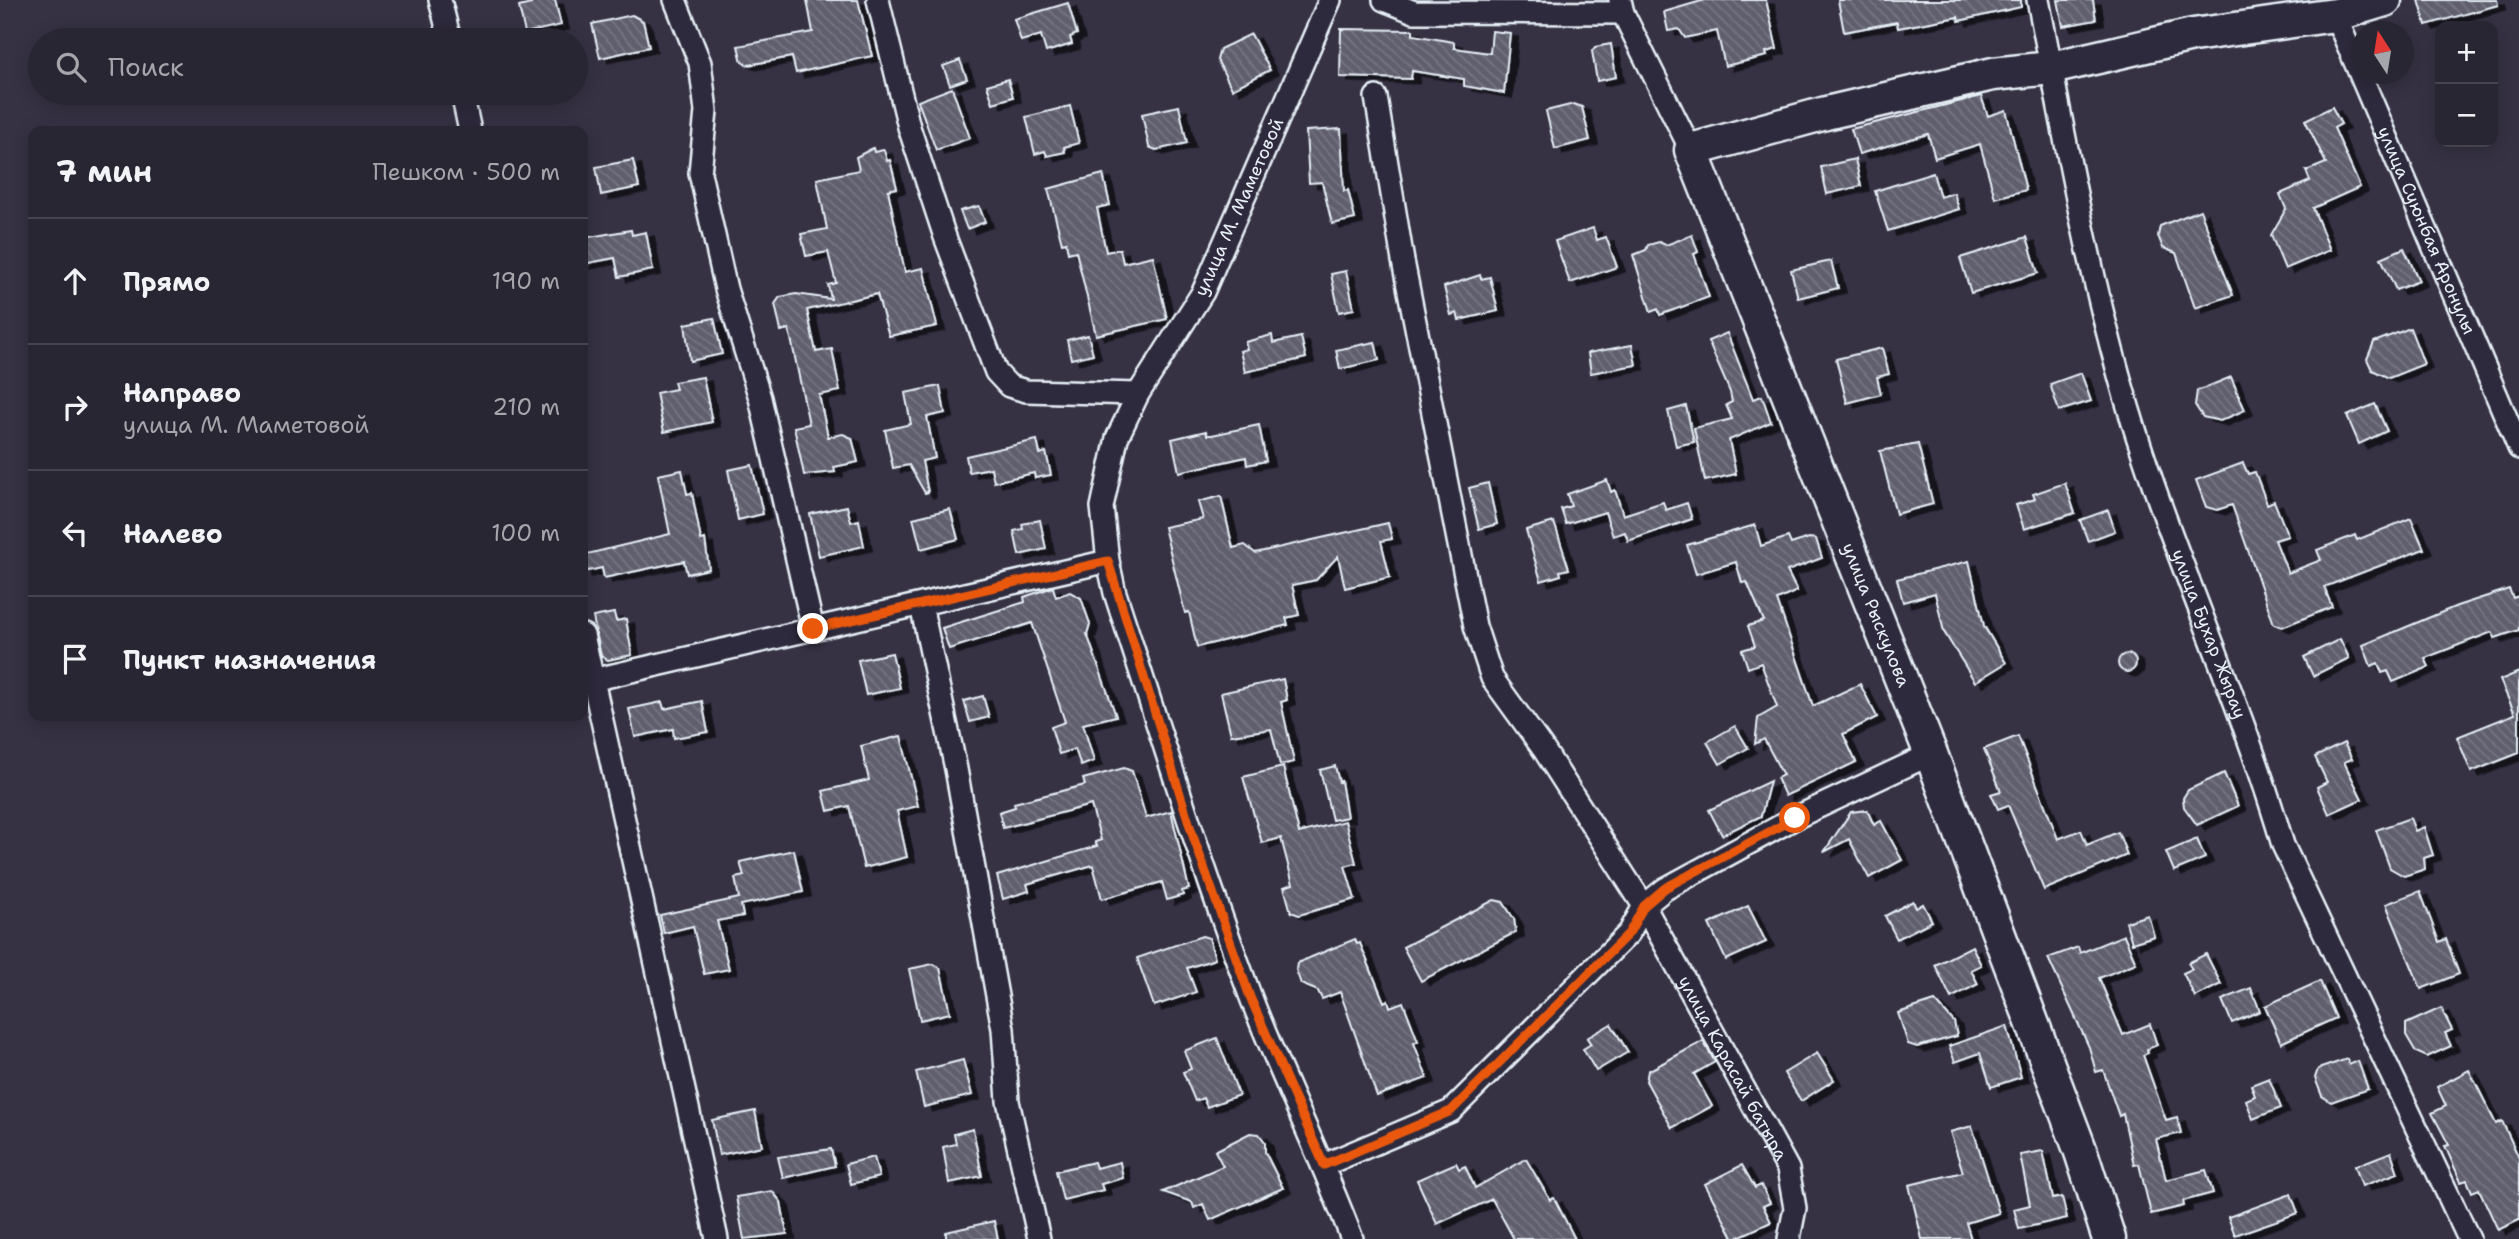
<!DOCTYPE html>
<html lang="ru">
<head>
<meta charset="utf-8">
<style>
  :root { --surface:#282633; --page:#302e3b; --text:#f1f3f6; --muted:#a5a5ac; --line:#44434e }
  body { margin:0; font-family:"Shantell Sans",sans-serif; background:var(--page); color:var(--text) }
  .controls { position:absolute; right:21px; top:21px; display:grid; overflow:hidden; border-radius:14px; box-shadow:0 4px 18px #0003 }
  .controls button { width:63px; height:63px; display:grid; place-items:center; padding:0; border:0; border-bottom:2px solid var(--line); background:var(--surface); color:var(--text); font:35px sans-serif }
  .compass { position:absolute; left:2351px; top:21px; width:63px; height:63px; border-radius:50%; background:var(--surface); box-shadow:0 4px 18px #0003; rotate:348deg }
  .stop { position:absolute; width:21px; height:21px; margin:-16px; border:5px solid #ea580c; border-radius:50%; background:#fff }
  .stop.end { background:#ea580c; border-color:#fff; box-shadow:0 2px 7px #0008 }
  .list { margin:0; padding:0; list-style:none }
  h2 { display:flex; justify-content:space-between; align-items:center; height:91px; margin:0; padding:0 28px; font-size:30px }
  h2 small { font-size:23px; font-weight:400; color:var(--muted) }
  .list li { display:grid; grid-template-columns:46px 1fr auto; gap:21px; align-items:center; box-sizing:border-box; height:126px; padding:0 28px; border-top:2px solid var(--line) }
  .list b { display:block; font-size:26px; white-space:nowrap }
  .list p { margin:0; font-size:23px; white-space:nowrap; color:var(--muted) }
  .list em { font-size:23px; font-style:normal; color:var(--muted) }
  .icon { flex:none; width:38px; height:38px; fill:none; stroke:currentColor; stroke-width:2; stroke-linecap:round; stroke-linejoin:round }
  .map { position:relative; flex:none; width:2519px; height:1239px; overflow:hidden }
  .search { position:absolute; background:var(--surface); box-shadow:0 4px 18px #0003; left:28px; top:28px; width:560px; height:77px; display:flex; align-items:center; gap:18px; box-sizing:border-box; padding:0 24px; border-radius:38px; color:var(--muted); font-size:26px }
  .panel { position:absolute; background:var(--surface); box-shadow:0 4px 18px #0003; left:28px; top:126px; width:560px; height:595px; border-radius:14px }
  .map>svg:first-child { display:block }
</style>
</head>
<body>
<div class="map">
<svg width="2519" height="1239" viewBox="0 0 2519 1239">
  <defs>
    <pattern id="building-back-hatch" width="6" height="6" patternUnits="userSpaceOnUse" patternTransform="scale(1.75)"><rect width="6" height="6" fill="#605e6e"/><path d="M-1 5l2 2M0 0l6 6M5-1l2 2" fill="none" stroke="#777683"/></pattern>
    <filter id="shadow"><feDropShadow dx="8" dy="4.5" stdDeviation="0" flood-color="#0009"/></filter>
  </defs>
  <rect width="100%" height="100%" fill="#363244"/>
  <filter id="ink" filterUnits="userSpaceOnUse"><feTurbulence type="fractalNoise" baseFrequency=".0143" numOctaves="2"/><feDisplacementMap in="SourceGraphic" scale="14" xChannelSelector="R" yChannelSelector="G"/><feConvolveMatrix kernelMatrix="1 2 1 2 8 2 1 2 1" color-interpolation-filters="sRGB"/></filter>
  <g filter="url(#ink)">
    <!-- building -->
    <g fill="url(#building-back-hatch)" stroke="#e8f1f8" stroke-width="2" filter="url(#shadow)">
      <polygon points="530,0 555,0 561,25 525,33 519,7 531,4"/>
      <polygon points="807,0 858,0 872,56 796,73 792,57 748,65 742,62 738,46 813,32"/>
      <polygon points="1705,0 1766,0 1777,49 1766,52 1767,56 1725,66 1717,31 1685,38 1679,29 1668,31 1664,12"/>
      <polygon points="1838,0 2021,0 2021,7 1959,21 1958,17 1898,28 1897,22 1844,32"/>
      <polygon points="2058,0 2093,0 2096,20 2063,26"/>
      <polygon points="2419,0 2497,0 2498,5 2426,25"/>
      <polygon points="1068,3 1077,34 1070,37 1072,44 1046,52 1041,35 1021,41 1014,19"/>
      <polygon points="632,15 643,21 649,47 600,58 592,24"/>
      <polygon points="1341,29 1413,30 1413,35 1454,42 1454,48 1490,53 1492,31 1510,33 1504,93 1464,86 1464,79 1412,71 1411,79 1340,77"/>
      <polygon points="1251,34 1270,70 1232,89 1217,60 1220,49"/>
      <polygon points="1611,44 1616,77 1597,81 1592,51 1595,47"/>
      <polygon points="960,60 967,79 950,85 943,66"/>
      <polygon points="1008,79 1013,97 993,103 987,85"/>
      <polygon points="952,88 970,138 936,150 918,101"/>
      <polygon points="1981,96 1988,116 2006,110 2026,190 1995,198 1980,144 1935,158 1928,134 1859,154 1851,129"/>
      <polygon points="1574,104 1582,107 1590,140 1555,149 1546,111"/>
      <polygon points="1070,106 1079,143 1064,147 1065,152 1047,156 1045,151 1035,154 1026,117"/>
      <polygon points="1179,106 1187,143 1156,150 1149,147 1142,114"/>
      <polygon points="2332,107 2341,124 2334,128 2360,187 2313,208 2330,250 2285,269 2271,235 2286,209 2280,194 2310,181 2306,171 2326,163 2305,120"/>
      <polygon points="1341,129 1344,191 1348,190 1355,219 1332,224 1322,182 1309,183 1306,131"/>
      <polygon points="873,148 874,152 884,150 887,161 890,160 897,188 888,190 905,272 923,268 937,326 889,336 877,294 807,310 816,352 832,349 840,391 819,395 828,437 843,434 852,438 858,462 834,467 835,472 804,475 794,427 809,424 789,329 781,331 775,304 780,297 796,294 831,299 828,285 836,283 828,252 806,256 801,234 827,229 817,179 859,170 856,157"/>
      <polygon points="1855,159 1861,186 1827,194 1821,167"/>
      <polygon points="633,160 639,187 601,195 596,167"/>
      <polygon points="1933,173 1940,197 1954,193 1959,209 1888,231 1875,191"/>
      <polygon points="1103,174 1110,205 1097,208 1106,252 1120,249 1123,263 1153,256 1167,319 1096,335 1076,251 1068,253 1066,242 1062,243 1048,189"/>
      <polygon points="979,206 985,222 967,229 960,211"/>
      <polygon points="2200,210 2233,295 2195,308 2176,253 2163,248 2158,236 2160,226"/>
      <polygon points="1593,228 1597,240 1606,237 1617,267 1570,283 1555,241"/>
      <polygon points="631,230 632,235 646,232 653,270 619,277 615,258 583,264 583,238"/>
      <polygon points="1692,235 1698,252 1694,254 1709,297 1660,315 1658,309 1651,312 1633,255 1646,250 1648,245 1659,242 1666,245"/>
      <polygon points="2027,237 2038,273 1971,293 1960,258"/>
      <polygon points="2404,248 2419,281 2396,290 2381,258"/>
      <polygon points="1831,261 1838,288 1798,298 1791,270"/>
      <polygon points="1346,271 1354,309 1339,312 1331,274"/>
      <polygon points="1480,275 1481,279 1490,277 1498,311 1459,320 1457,313 1451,315 1444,287"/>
      <polygon points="714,318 722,354 690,361 685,324"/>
      <polygon points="2410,328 2424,364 2389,378 2372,370 2367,359 2374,342"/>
      <polygon points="1727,333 1753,399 1762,396 1771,422 1729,440 1736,474 1705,481 1694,428 1732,419 1726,405 1732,402 1730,392 1708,341"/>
      <polygon points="1088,335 1093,354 1071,359 1067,340"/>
      <polygon points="1272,335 1273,343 1301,337 1306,358 1245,372 1240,351 1247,349 1245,342"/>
      <polygon points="1375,342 1379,360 1340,369 1336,350"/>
      <polygon points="1632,345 1636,365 1591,373 1588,353"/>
      <polygon points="1882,348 1889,374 1877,377 1881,394 1847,403 1836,359"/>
      <polygon points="2081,373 2091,401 2059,411 2050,384"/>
      <polygon points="703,377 712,422 664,432 656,393 676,389 674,382"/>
      <polygon points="2231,377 2245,410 2220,421 2203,417 2195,405 2197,391"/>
      <polygon points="940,386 945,413 927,417 935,458 922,461 928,492 925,493 909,465 893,468 885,430 911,424 905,393"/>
      <polygon points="2375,404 2387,431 2359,444 2347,416"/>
      <polygon points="1686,406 1694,442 1676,446 1668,411"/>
      <polygon points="1259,425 1266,461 1247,465 1246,457 1179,472 1172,439 1206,431 1207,435 1212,435"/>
      <polygon points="1037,440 1040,454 1046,452 1051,475 1035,478 1034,473 994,482 991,468 969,472 966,456"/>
      <polygon points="1918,444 1933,504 1896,514 1880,451"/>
      <polygon points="2243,463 2248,474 2255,472 2267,504 2274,501 2288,536 2275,540 2288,573 2321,560 2317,550 2355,535 2357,540 2411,518 2424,549 2324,587 2332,607 2282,627 2274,624 2232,505 2217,510 2206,507 2196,480"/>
      <polygon points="752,465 763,514 738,520 728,470"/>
      <polygon points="682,470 687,494 692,493 701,540 705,539 709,569 687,574 684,561 604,578 602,568 583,572 583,555 670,534 658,475"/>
      <polygon points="1607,480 1611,492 1615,490 1623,515 1663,502 1666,510 1687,503 1692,519 1628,541 1625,532 1613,536 1605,512 1566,524 1561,509 1571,506 1567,494"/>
      <polygon points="1488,483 1497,524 1479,529 1469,488"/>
      <polygon points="2065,483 2075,513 2024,529 2016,505 2035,499 2033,494"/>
      <polygon points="1221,496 1233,548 1245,545 1255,553 1388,523 1392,539 1381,541 1390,577 1345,588 1338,556 1316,580 1292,585 1299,615 1286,618 1288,625 1197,647 1189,612 1185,613 1164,527 1203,519 1198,502"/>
      <polygon points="847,506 851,522 859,520 864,546 819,556 810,514"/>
      <polygon points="950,509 958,539 921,549 913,518"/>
      <polygon points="2108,510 2115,531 2088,541 2080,520"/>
      <polygon points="1040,520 1046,549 1019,555 1014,531 1023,529 1022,524"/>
      <polygon points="1554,522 1569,569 1560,571 1561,575 1541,581 1526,530"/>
      <polygon points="1755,525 1761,546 1788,537 1791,544 1809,538 1816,539 1822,558 1787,571 1797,591 1777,600 1813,706 1860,684 1877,717 1843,734 1856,762 1785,796 1777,778 1783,775 1764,739 1755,744 1758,718 1777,707 1761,663 1748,668 1742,650 1755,646 1748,626 1764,621 1747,582 1742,583 1736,562 1696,574 1687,545"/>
      <polygon points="1969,561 1984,626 2006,663 1975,682 1944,632 1935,593 1903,602 1897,579"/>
      <polygon points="1053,587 1056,597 1070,592 1081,598 1090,624 1087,634 1116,716 1083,724 1094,761 1081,766 1075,749 1059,754 1051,727 1065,722 1032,623 949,649 942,628 1025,602 1024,597"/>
      <polygon points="2509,589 2513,598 2519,596 2519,630 2495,638 2492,632 2425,658 2429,667 2393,682 2388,671 2382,673 2378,663 2371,666 2363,645 2457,606"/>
      <polygon points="614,613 616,621 626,619 632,655 608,660 601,656 593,617"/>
      <polygon points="2340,639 2349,658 2313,676 2304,657"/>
      <polygon points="892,653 900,688 866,695 858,660"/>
      <circle cx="2127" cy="663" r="9"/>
      <polygon points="2519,672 2519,753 2471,772 2457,737 2515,714 2500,680"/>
      <polygon points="1283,679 1287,700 1281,702 1294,762 1280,765 1271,729 1231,735 1221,693"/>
      <polygon points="983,696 989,717 970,722 964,701"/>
      <polygon points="702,701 708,732 674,738 673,729 635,737 629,709 662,702 664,709"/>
      <polygon points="1735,726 1748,748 1720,764 1707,742"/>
      <polygon points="901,736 918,806 897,811 907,857 864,868 849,806 828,811 823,791 869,780 861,746"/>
      <polygon points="2018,736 2058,839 2081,830 2087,845 2118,832 2127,855 2044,890 2008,805 1998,809 1991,794 2001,791 1984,749"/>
      <polygon points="2344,743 2352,759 2344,762 2362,799 2329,814 2317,787 2327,782 2315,757"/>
      <polygon points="1335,766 1339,782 1341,781 1347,817 1332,820 1320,770"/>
      <polygon points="1283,767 1299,833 1345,821 1356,863 1345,866 1355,899 1299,915 1291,912 1284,887 1293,884 1281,838 1262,843 1243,777"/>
      <polygon points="1124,768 1132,771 1146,818 1171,811 1189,889 1182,891 1183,895 1167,900 1162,882 1102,899 1093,865 1027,884 1029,891 1003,899 997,876 1097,846 1095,842 1101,840 1091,805 1003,828 999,812 1015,807 1014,803 1085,785 1083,779"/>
      <polygon points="2224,773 2238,806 2197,825 2184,807 2183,798 2188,790"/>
      <polygon points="1770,781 1761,816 1722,835 1709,810"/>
      <polygon points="1867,810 1874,825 1881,821 1902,860 1869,878 1849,839 1824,852 1851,812"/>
      <polygon points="2410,818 2415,831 2424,827 2433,855 2424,858 2425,869 2404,876 2390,868 2376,830"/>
      <polygon points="2197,839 2205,858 2174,871 2166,852"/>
      <polygon points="794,850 803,892 741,905 743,916 717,921 729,969 704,974 693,926 664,933 660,915 739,898 735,878 744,876 740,862"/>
      <polygon points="2420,891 2439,942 2446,939 2459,974 2421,989 2386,904"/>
      <polygon points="1494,900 1503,902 1514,919 1516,932 1421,981 1403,947"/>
      <polygon points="1913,901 1916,908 1923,904 1932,921 1897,939 1885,916"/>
      <polygon points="1748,906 1766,942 1726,960 1709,924"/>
      <polygon points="2148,915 2154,936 2132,943 2126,922"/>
      <polygon points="2124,935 2136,963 2099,978 2123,1035 2150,1024 2157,1045 2147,1049 2148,1053 2143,1055 2166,1120 2177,1117 2181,1133 2156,1139 2166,1180 2206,1170 2213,1193 2183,1201 2184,1206 2151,1214 2139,1164 2134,1165 2123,1114 2119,1116 2103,1070 2096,1072 2089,1047 2048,958 2078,947 2080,953"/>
      <polygon points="1202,936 1209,938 1215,959 1187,968 1196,992 1154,1006 1137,958"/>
      <polygon points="1355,939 1357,944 1360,943 1384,1002 1388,1000 1390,1007 1403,1002 1418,1041 1414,1043 1427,1078 1377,1096 1340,992 1322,999 1318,991 1301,984 1296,970 1297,963"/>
      <polygon points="1972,946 1981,965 1971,970 1978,984 1951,998 1935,965"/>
      <polygon points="2206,954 2221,984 2195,997 2183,973 2192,969 2188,963"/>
      <polygon points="933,964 940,968 950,1013 920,1020 909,969"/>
      <polygon points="2320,981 2336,1018 2281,1043 2265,1006"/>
      <polygon points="2251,988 2260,1011 2232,1023 2222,1000"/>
      <polygon points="1935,1001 1954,1022 1957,1036 1917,1047 1908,1044 1898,1013"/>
      <polygon points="2441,1008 2452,1030 2445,1033 2451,1046 2427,1057 2416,1052 2406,1035 2406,1024"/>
      <polygon points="1611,1024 1628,1052 1596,1071 1583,1049 1591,1044 1587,1038"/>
      <polygon points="2007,1026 2021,1077 1991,1087 1980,1053 1955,1062 1949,1046"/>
      <polygon points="1217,1038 1239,1095 1207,1107 1203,1098 1195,1101 1183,1072 1191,1069 1184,1051"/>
      <polygon points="1703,1041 1715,1062 1694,1074 1712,1106 1672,1128 1646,1081 1648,1071"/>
      <polygon points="1817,1053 1834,1080 1801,1101 1784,1073"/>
      <polygon points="2347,1059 2349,1065 2358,1061 2368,1089 2331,1102 2322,1096 2315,1078 2318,1069"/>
      <polygon points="963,1060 972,1095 924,1107 916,1072"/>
      <polygon points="2469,1070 2496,1124 2502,1121 2519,1158 2519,1220 2498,1230 2479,1189 2472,1192 2467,1180 2461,1182 2445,1146 2449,1145 2432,1113 2446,1106 2437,1087"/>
      <polygon points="2269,1078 2281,1108 2253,1119 2246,1100 2255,1096 2251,1085"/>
      <polygon points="755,1111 762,1146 719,1155 712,1120"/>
      <polygon points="1972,1126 1999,1213 1966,1223 1971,1239 1922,1239 1909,1185 1963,1172 1950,1132"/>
      <polygon points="973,1129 982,1176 949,1183 943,1147 956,1144 954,1134"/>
      <polygon points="1250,1133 1259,1134 1265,1142 1265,1152 1283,1188 1210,1220 1203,1204 1194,1208 1192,1202 1163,1192 1223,1166 1215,1151"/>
      <polygon points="831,1149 835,1166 783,1178 778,1157"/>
      <polygon points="2043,1151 2053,1199 2062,1197 2067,1218 2019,1229 2014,1209 2030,1205 2020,1155"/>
      <polygon points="2391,1152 2398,1173 2362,1186 2355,1166"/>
      <polygon points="874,1157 879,1177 851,1184 846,1164"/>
      <polygon points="1526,1159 1550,1200 1554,1198 1575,1239 1514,1239 1492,1199 1437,1224 1417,1180 1456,1163 1459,1169 1465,1166 1475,1188"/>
      <polygon points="1094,1162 1096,1168 1120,1162 1123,1178 1101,1184 1103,1190 1063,1200 1056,1171"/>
      <polygon points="1742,1165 1755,1188 1761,1185 1770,1203 1763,1206 1771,1222 1734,1239 1705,1184"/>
      <polygon points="772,1191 781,1202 787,1234 744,1239 736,1197"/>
      <polygon points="2291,1194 2298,1213 2235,1235 2228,1217"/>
      <polygon points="994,1221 998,1239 946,1239 946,1232"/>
    </g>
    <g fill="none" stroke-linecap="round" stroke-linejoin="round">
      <defs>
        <g id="street">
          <polyline points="440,0 450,40"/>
          <polyline points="675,0 700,63 706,111 700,173 726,289 760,398 813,629"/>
          <polyline points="878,0 909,127 945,237 996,372 1009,386 1026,391 1138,394"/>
          <path d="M1330,0L1203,292L1138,394L1117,438L1102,507L1108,561L1115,593C1159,727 1200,863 1250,995C1281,1077 1321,1156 1352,1239"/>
          <polyline points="1384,0 1414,12 1623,13"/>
          <polyline points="1620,0 1623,13 1691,150"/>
          <path id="s1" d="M2038,0C2063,126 2085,255 2120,379C2164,538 2237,687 2283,845L2469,1239"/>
          <path id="s2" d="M2335,15L2519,448"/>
          <polyline points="462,93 470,131"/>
          <path id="s3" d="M1376,97L1403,261L1475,626L1492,678L1544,750L1644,906L1788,1169L1795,1208L1789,1239"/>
          <polyline points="921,605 956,769 1003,1029 1008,1101 1039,1239"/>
          <polyline points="583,635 717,1239"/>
          <polyline points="592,680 1108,561"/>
          <polyline points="1324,1165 1451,1111 1629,933 1644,906 1665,889 1795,818 1931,754"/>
        </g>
        <polyline id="secondary" points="2109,1239 2081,1152 1931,754 1691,150 1826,113 1993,74 2051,68 2193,35 2335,15 2385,0"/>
      </defs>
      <!-- street casing -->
      <use href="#street" stroke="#e8f1f8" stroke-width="26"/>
      <!-- secondary casing -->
      <use href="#secondary" stroke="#e8f1f8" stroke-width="37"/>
      <!-- street -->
      <use href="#street" stroke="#2f2a3d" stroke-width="21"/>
      <!-- secondary -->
      <use href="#secondary" stroke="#2f2a3d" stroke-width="32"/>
    </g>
  </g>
  <g fill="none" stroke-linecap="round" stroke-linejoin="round" filter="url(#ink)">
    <!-- route -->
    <polyline stroke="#ea580c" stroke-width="9" points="813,629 1108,561 1194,839 1250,997 1324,1165 1451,1111 1629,933 1644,906 1665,888 1795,818"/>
  </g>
  <g text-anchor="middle" stroke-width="5" stroke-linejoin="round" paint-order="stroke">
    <!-- street labels -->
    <g font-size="18" fill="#e8f1f8" stroke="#2f2a3d">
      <text transform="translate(1239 207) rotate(-66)" y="6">улица М. Маметовой</text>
      <text dy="6" stroke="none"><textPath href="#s2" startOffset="234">улица Суюнбая Аронулы</textPath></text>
      <text transform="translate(1876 615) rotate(68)" y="6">улица Рыскулова</text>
      <text dy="6" stroke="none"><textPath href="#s1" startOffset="658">улица Бухар Жырау</textPath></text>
      <text dy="6" stroke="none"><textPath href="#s3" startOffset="1052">улица Карасай батыра</textPath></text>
    </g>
  </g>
</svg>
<div class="controls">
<button>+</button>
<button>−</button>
</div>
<svg class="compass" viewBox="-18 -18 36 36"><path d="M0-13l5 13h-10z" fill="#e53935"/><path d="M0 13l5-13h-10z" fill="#a5a5ac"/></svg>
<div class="stop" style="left:1795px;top:818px"></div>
<div class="stop end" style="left:813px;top:629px"></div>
<div class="search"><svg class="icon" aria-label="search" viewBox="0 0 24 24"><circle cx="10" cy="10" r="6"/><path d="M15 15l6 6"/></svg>Поиск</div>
<section class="panel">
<h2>7 мин<small>Пешком · 500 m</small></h2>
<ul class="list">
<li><svg class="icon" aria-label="ahead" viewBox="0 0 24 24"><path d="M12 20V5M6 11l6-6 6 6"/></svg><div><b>Прямо</b></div><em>190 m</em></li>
<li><svg class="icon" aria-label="right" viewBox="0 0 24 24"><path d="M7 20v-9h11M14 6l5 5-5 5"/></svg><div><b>Направо</b><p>улица М. Маметовой</p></div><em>210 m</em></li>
<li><svg class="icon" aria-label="left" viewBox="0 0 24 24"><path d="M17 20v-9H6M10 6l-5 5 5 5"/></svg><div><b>Налево</b></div><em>100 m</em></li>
<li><svg class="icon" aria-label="arrive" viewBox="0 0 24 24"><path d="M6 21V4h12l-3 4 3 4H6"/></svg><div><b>Пункт назначения</b></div></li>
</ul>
</section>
</div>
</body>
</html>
